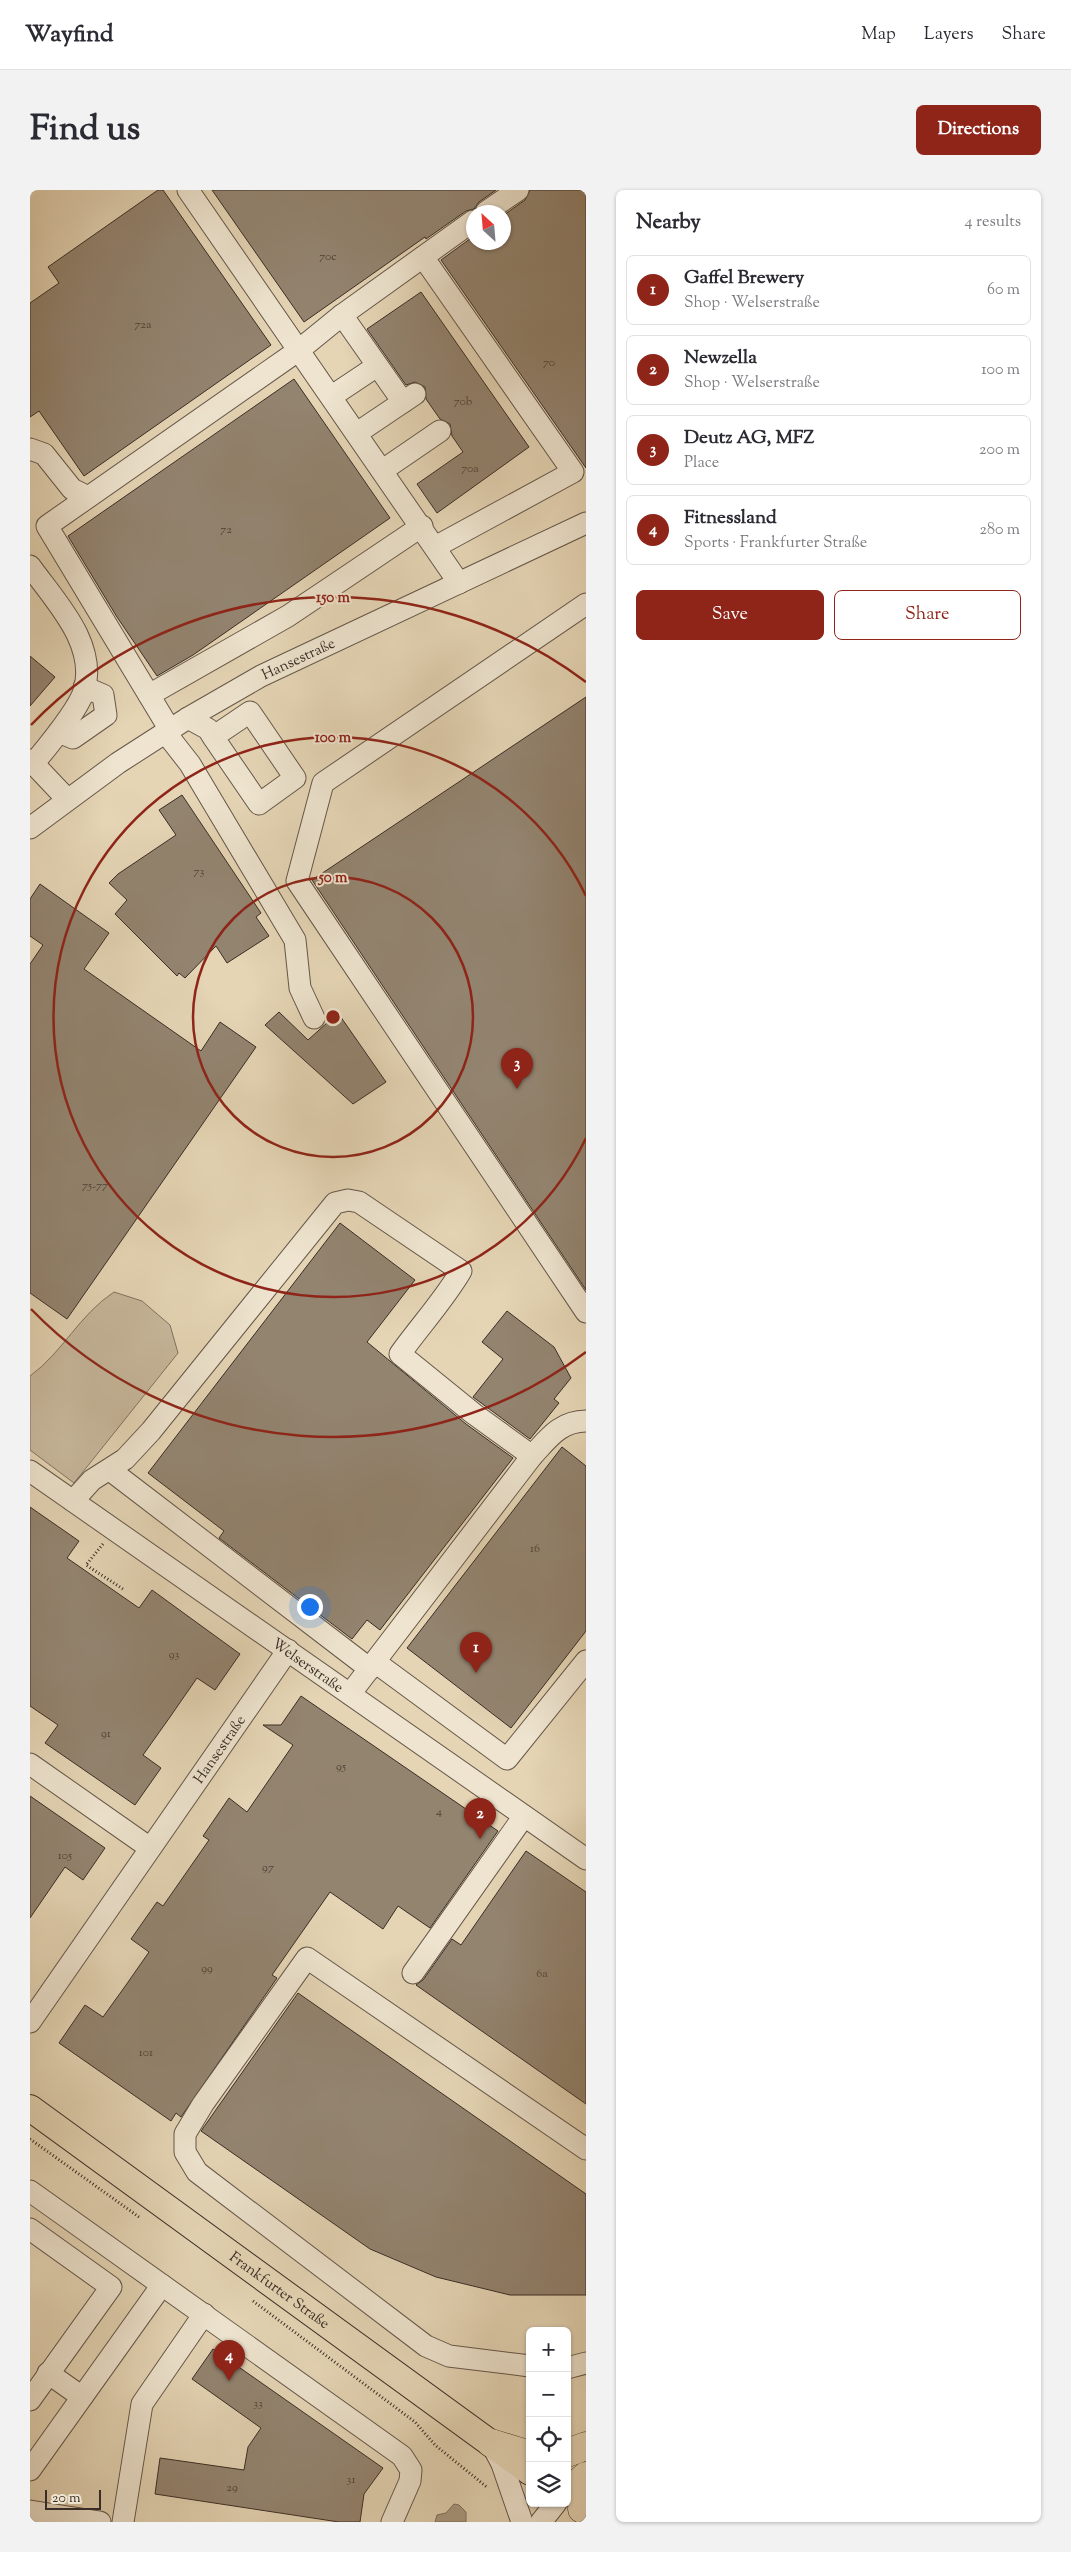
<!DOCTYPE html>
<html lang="en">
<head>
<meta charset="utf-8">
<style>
  :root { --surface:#fff; --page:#f2f2f3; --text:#2b2b33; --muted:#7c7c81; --line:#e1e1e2; --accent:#8f2418 }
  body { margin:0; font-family:"Sorts Mill Goudy",serif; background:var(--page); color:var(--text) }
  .controls { position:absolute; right:15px; bottom:15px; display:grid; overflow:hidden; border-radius:8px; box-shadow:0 1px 4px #0004 }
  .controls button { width:45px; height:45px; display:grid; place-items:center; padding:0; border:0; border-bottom:1px solid var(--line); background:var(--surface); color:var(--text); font:25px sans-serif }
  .compass { position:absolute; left:436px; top:15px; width:45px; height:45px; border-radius:50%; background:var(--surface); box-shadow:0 1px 4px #0004; rotate:334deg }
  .scale { position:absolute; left:15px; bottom:12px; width:56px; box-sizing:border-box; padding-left:5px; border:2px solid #3a2d26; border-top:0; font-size:14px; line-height:18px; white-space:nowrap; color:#3a2d26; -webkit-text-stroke:4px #eee4cf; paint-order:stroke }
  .you { position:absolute; left:279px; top:1416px; width:18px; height:18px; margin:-12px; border:4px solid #fff; border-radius:50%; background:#1a73e8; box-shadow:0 0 0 8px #1a73e833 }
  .badge { display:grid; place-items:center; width:32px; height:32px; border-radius:50%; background:var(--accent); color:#fff; font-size:16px; font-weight:700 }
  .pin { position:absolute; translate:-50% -41px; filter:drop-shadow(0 1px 2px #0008) }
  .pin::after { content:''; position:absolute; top:26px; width:18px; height:15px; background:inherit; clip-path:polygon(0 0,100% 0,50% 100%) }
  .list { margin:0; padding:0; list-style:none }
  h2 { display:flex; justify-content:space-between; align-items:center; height:65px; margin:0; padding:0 20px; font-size:21px }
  h2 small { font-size:16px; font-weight:400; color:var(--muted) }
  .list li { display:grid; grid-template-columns:32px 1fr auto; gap:15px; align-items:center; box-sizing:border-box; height:70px; margin:0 10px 10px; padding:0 10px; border:1px solid var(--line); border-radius:8px }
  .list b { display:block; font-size:19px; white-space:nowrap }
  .list p { margin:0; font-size:16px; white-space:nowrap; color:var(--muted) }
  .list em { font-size:16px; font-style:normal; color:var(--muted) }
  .actions { display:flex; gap:10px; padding:15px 20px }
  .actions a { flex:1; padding:11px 0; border:1px solid var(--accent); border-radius:8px; text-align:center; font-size:18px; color:var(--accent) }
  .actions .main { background:var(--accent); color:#fff }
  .icon { flex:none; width:28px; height:28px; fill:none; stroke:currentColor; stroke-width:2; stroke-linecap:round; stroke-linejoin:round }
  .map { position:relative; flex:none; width:556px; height:2332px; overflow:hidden; border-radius:8px }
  header { display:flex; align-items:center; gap:30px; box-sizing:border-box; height:70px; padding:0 25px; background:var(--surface); border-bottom:1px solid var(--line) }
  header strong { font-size:24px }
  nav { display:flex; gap:28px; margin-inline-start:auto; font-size:18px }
  .intro { display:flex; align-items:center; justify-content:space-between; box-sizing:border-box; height:120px; padding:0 30px }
  h1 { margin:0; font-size:35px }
  .button { padding:12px 22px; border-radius:8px; background:var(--accent); color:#fff; font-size:18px; font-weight:700 }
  main { display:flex; gap:30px; padding:0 30px }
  aside { flex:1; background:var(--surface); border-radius:8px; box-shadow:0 1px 4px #0004 }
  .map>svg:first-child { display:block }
</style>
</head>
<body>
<header>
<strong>Wayfind</strong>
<nav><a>Map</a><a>Layers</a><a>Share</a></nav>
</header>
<div class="intro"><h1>Find us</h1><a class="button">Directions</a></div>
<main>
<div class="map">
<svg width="556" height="2332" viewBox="0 0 556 2332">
  <rect width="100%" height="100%" fill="#e5d5b5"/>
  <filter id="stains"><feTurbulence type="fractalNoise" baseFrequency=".004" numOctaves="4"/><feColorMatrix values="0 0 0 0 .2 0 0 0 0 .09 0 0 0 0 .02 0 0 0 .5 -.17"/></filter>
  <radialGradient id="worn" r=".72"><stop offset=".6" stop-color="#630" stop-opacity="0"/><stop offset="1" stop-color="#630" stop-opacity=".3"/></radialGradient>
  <!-- green -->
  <path fill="#c8b89d" stroke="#817262" d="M84,1102L112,1111L140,1135L148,1163L44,1293L0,1260V1186C33,1162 49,1125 84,1102Z"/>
  <!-- water -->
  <polygon fill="#ab9c84" stroke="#7e705e" points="424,2314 429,2315 436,2322 436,2332 405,2332 407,2325 416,2323"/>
  <!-- building -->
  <g fill="#938470" stroke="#3a2d26">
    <polygon points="128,0 133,0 241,155 54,286 9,221 0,227 0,113 29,93 18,77"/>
    <polygon points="182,0 466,0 449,12 444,19 436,21 396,49 395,47 274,132"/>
    <polygon points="500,0 556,0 556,278 411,70 444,46 444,52 474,52 474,25 495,10"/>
    <polygon points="391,102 499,257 407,323 387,294 433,262 422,246 420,234 410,229 396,209 395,197 385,192 376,195 337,139"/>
    <polygon points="264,189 360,328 163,465 127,486 87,427 38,346"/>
    <polygon points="0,466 25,487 0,516"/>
    <polygon points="556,507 556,1100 282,690"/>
    <polygon points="152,605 231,723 226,727 239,746 197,773 186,756 155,788 149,783 147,786 85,724 97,710 79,693 88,684 146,645 129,620"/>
    <polygon points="10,694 79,743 54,779 171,861 190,832 226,857 37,1129 0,1103 0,774 13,755 0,746 0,709"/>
    <polygon points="249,822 278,850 308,823 356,892 323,914 235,835"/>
    <polygon points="310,1033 385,1090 337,1152 436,1234 483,1268 350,1440 337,1430 322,1449 189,1348 194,1341 118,1283"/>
    <polygon points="477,1121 524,1157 541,1188 524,1209 529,1213 500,1249 443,1207 473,1169 452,1152"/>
    <polygon points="532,1257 556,1276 556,1441 481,1538 377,1458"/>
    <polygon points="0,1317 49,1351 37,1368 109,1418 122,1400 210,1464 185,1500 167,1488 140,1527 113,1565 131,1578 105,1615 15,1553 28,1535 0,1516"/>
    <polygon points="271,1506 468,1641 400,1738 368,1716 353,1739 300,1702 242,1785 247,1788 151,1927 146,1923 141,1931 29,1853 55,1815 73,1827 96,1795 119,1762 101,1749 127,1712 133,1716 179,1650 173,1646 199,1608 217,1622 263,1555 233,1535 251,1535"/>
    <polygon points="0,1606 75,1658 53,1690 35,1677 0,1728"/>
    <polygon points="496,1661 556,1702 556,1914 386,1795 393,1790 422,1749 431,1755"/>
    <polygon points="268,1803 556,2004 556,2105 480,2105 406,2087 340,2059 171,1941"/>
    <polygon points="183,2159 353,2278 334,2304 330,2332 309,2332 125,2304 130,2268 214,2280 218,2257 231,2238 162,2189"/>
  </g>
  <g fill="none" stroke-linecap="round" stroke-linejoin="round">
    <defs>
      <g id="minor">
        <polyline points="158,0 429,393"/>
        <polyline points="456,22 488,0"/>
        <polyline points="393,67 543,282 405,357"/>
        <polyline points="312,125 373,212"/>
        <polyline points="302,206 347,176"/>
        <polyline points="327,243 385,204"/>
        <polyline points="0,259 14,264 42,299 58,307"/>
        <polyline points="353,280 410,241"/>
        <path d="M0,376C25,411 68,454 54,501C48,520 18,556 4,573"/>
        <polyline points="556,414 293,593 267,691 556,1122"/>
        <polyline points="119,505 258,426 392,336"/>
        <polyline points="158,528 178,539 183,547 229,614 265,588 220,522 183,547"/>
        <polyline points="140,540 17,336 269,160 312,125 443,31"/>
        <polyline points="29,542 43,548 76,525 73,505 54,497"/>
        <polyline points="135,542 160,574 265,750 270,798 284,828"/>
        <polyline points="0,570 37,609"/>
        <path id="s1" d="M0,638L88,573L158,528L231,486L556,333"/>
        <polyline points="80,1280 340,1479"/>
        <path id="s2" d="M0,1281L556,1669"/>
        <path d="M43,1311L62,1290L95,1269L121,1241L305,1013L318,1010L329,1012L431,1081C414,1110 390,1136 370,1164L444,1224L502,1266"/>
        <polyline points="345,1472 477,1569 556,1471"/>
        <path d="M320,1504L502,1266C518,1249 530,1231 556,1231"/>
        <polyline points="0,1574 120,1658"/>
        <polyline points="383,1783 494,1626"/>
        <path id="s3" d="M0,1832L258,1460"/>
        <polyline points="0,2001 372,2266 381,2280 380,2291 362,2332"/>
        <polyline points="0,2039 81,2097 0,2210"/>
        <polyline points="500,2176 419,2166 396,2156 167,1982 155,1962 155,1944 173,1914 277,1768 556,1959"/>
        <polyline points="537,2178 556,2173"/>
        <polyline points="18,2183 52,2207"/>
        <polyline points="461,2253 472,2274 492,2332"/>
        <polyline points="0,2280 132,2095"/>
        <polyline points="0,2321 70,2332"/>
        <polyline points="93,2332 112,2214 174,2124"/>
        <polyline points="511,2332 526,2313"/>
      </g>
      <g id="major">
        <path id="s4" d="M0,1918L500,2282"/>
      </g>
      <g id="highway">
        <polyline points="461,2253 500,2265"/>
        <polyline points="537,2263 556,2256"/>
        <polyline points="537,2302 556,2286"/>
        <polyline points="552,2319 556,2316"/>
      </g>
    </defs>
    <!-- minor casing -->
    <use href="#minor" stroke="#65574a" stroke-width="23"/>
    <!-- major casing -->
    <use href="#major" stroke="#3a2d26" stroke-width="28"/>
    <!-- highway casing -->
    <use href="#highway" stroke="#3a2d26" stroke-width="29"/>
    <!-- path -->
    <g stroke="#3a2d26" stroke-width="3" stroke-dasharray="1 2.5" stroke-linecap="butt">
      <polyline points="73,1354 56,1375 93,1399"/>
      <polyline points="0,1949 109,2027"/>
      <polyline points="223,2111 385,2232 405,2255 458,2298"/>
    </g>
    <!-- minor -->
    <use href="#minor" stroke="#eee4cf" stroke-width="21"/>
    <!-- major -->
    <use href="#major" stroke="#e5d5b5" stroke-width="26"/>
    <!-- highway -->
    <use href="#highway" stroke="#e5d5b5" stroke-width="28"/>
  </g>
  <!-- distance rings -->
  <g fill="none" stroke="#8f2418" stroke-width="2.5">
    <circle cx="303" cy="827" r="140"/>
    <path d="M556 948A280 280 0 1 1 556 706"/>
    <path d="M556 1162A420 420 0 0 1 1 1119M1 535A420 420 0 0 1 556 492"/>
  </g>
  <g text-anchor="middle" stroke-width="4" stroke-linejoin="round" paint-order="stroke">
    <!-- number labels -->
    <g font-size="12" fill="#504338">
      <text x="298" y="70">70c</text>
      <text x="113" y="138">72a</text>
      <text x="519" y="176">70</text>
      <text x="433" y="215">70b</text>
      <text x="440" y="282">70a</text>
      <text x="196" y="343">72</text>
      <text x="169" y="685">73</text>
      <text x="65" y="999">75-77</text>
      <text x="505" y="1362">16</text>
      <text x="144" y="1468">93</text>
      <text x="76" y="1547">91</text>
      <text x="311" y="1580">95</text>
      <text x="409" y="1625">4</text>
      <text x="35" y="1669">105</text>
      <text x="238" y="1681">97</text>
      <text x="177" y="1782">99</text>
      <text x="512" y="1787">6a</text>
      <text x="116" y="1866">101</text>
      <text x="228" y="2217">33</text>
      <text x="321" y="2293">31</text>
      <text x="202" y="2301">29</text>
    </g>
    <!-- street labels -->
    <g font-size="15" fill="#3a2d26" stroke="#eee4cf">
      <text dy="5" stroke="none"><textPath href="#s1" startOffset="318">Hansestraße</textPath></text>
      <text dy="5" stroke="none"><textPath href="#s2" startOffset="339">Welserstraße</textPath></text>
      <text dy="5" stroke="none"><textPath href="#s3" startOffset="332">Hansestraße</textPath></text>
      <text dy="5" stroke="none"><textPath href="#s4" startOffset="309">Frankfurter Straße</textPath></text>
    </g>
  </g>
  <circle cx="303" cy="827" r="8" fill="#8f2418" stroke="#eee4cf" stroke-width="2.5"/>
  <g font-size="15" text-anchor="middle" font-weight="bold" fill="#8f2418" stroke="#eee4cf" stroke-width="4" stroke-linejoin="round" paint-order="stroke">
    <text x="303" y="412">150 m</text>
    <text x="303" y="552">100 m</text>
    <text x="303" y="692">50 m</text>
  </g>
  <rect width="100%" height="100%" filter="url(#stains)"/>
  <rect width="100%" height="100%" fill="url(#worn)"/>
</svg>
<div class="controls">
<button>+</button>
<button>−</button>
<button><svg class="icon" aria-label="locate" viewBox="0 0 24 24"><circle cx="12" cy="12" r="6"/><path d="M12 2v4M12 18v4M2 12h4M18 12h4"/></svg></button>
<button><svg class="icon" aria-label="layers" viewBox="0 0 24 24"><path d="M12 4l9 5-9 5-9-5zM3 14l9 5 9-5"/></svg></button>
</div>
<svg class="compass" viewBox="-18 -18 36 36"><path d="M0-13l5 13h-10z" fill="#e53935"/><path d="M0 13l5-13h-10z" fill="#7c7c81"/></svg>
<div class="scale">20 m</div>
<div class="you"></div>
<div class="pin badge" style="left:446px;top:1483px">1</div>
<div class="pin badge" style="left:450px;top:1649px">2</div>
<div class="pin badge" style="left:487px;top:899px">3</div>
<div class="pin badge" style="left:199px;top:2191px">4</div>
</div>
<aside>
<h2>Nearby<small>4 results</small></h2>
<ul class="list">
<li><span class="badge">1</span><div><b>Gaffel Brewery</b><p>Shop · Welserstraße</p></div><em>60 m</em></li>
<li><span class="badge">2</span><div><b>Newzella</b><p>Shop · Welserstraße</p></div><em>100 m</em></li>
<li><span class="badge">3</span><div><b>Deutz AG, MFZ</b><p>Place</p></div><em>200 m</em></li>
<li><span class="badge">4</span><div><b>Fitnessland</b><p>Sports · Frankfurter Straße</p></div><em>280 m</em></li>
</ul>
<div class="actions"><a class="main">Save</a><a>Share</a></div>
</aside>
</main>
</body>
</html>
